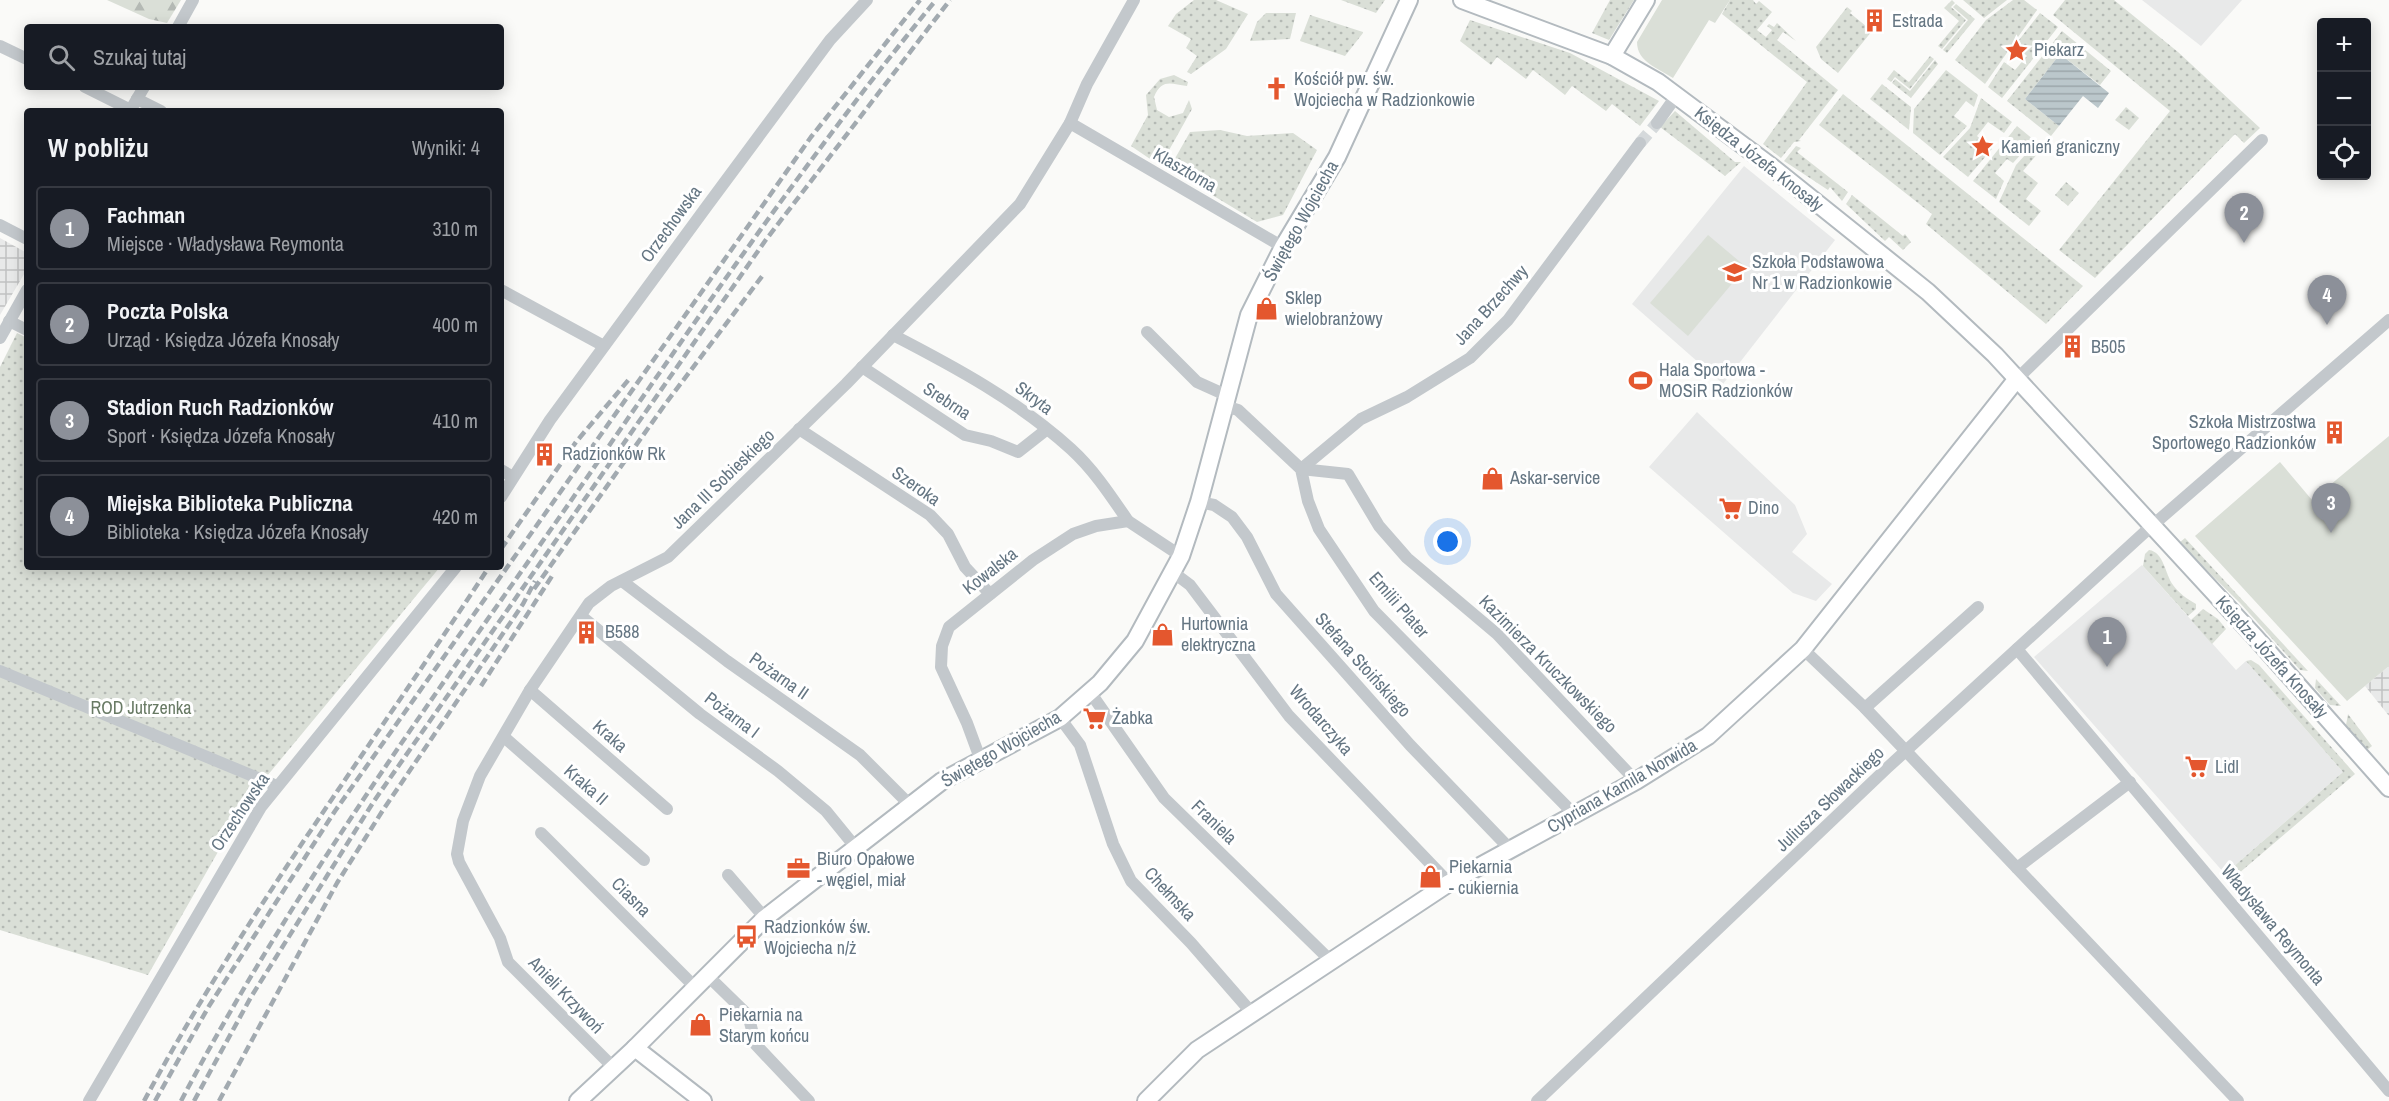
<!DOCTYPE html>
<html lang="pl">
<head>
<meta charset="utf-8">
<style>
  :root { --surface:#171b24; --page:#20242c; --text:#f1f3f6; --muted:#9ea1a6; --line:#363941; --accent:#8c9099 }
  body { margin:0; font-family:"Archivo Narrow",sans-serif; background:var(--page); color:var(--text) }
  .controls { position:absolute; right:18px; top:18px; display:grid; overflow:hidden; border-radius:6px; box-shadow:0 3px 15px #0003 }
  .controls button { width:54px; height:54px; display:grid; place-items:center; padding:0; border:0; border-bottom:2px solid var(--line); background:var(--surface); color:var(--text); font:30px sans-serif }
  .you { position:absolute; left:1448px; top:542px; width:21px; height:21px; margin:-15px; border:4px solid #fff; border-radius:50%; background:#1a73e8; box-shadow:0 0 0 9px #1a73e833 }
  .badge { display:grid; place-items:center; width:39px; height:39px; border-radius:50%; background:var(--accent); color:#fff; font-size:20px; font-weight:700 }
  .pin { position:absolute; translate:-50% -50px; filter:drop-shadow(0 2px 3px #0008) }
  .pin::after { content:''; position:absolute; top:32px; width:21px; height:18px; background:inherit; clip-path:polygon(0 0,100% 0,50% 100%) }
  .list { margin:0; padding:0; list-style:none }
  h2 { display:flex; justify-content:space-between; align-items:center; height:78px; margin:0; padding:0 24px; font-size:26px }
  h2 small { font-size:20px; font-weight:400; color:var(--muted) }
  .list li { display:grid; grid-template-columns:39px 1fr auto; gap:18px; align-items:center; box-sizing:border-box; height:84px; margin:0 12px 12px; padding:0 12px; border:2px solid var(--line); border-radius:6px }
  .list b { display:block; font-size:22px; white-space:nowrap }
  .list p { margin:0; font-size:20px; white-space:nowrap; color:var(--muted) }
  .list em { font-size:20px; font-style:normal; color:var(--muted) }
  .icon { flex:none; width:33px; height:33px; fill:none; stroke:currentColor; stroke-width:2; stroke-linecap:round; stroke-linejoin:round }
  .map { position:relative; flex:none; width:2389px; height:1101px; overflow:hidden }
  .search { position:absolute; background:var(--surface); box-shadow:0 3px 15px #0003; left:24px; top:24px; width:480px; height:66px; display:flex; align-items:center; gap:15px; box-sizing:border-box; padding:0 21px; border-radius:6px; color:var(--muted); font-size:22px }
  .panel { position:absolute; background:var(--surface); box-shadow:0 3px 15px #0003; left:24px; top:108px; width:480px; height:462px; border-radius:6px }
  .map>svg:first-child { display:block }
</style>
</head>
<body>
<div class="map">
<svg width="2389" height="1101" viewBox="0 0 2389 1101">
  <defs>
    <pattern id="industrial-grid" width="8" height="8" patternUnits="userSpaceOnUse" patternTransform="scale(1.5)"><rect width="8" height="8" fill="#e8e9e9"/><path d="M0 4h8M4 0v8" fill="none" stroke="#c0c1c2"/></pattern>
    <pattern id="grass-dots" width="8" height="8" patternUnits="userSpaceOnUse" patternTransform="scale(1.5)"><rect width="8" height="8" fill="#dadfd7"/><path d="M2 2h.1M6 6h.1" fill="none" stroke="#b4b9b4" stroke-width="1.8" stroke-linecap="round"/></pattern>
    <pattern id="forest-firs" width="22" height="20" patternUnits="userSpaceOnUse" patternTransform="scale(1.5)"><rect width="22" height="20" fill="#dadfd7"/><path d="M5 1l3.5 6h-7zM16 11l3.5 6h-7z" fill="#b4b9b4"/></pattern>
    <pattern id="water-rules" width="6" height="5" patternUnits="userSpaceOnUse" patternTransform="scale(1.5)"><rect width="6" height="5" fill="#bbc7cb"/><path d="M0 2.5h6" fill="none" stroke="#9ca6aa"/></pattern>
  </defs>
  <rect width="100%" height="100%" fill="#fafaf8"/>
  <!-- built -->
  <g fill="#e8e9e9">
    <polygon points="2142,0 2242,0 2201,46"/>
    <polygon points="1744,166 1835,240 1723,384 1632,304"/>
    <polygon points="1697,412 1795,505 1807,534 1792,552 1832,584 1816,601 1793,593 1649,467"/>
    <polygon points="2142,565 2236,670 2246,661 2343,772 2225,874 2034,657"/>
  </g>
  <!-- industrial -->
  <g fill="url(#industrial-grid)">
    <polygon points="0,238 27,253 27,269 0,315"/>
    <polygon points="2389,666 2389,716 2365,686"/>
  </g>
  <!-- grass -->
  <g fill="url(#grass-dots)">
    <polygon points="1194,0 1216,0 1248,14 1226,49 1191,74 1187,72 1197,56 1186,48 1191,39 1168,26 1176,14"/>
    <polygon points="1341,0 1385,0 1376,13"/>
    <polygon points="1610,0 1634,0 1609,40 1592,33"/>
    <polygon points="1730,0 1753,0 1756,4 1759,1 1772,12 1757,30 1766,37 1772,30 1767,26 1769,24 1774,27 1777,23 1796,41 1783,32 1777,40 1838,90 1799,140 1801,141 1794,142 1781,158 1763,144 1807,82 1722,14"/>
    <polygon points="1952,0 1955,3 1951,7 1966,20 1942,49 1938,46 1959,21 1944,8"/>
    <polygon points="1963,0 2007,0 1984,18"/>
    <polygon points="2013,0 2024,0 2037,10 1985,84 1955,60 1986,20"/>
    <polygon points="2065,0 2114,0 2178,52 2260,128 2244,143 2235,134 2095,278 2059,250 2170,111 2053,15"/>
    <polygon points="1956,4 1975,19 1947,53 1943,50 1968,20 1953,7"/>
    <polygon points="1847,7 1852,11 1850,13 1872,31 1838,73 1821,59 1816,47"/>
    <polygon points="1266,13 1296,13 1290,39 1250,41 1257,22"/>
    <polygon points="2040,13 2058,27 2002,98 1988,87 2004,62 2015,70 2027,56 2015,45"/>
    <polygon points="1310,15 1363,32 1363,33 1345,56 1300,41"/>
    <polygon points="1470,20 1570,53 1659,101 1640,126 1612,104 1606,111 1572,86 1565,95 1533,70 1526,79 1497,57 1491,65 1460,41"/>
    <polygon points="2062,31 2111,71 2100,85 2060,54 2025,99 2059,126 2051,136 2007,101"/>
    <polygon points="1930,56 1934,59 1910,89 1895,77 1891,82 1887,79 1894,70 1909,82"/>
    <polygon points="1935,60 1938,64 1911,98 1892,83 1895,79 1910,91"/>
    <polygon points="1946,70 1978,95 1974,107 1966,101 1954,116 1967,126 1940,155 1913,133 1914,109"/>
    <path d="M1174,75L1188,82L1187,86C1171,84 1162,78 1154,97L1157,110L1169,117L1183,113L1189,100L1192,109L1163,161H1153L1131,146L1148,115L1146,95L1160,79Z"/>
    <polygon points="1882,84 1911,107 1909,130 1870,99"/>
    <polygon points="1843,94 2083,286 2046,324 1926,224 1932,214 1819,125"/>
    <polygon points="1981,98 2012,122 2004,133 1988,122 1977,136 1992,149 1968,177 1943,157 1970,128"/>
    <polygon points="2126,107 2139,118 2129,130 2115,120"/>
    <polygon points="1675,111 1735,162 1741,162 1725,176 1660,127"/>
    <polygon points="2017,126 2034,140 2013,163 2007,159 1995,173 2004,181 1996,199 1973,181"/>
    <polygon points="1220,130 1247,136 1293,133 1317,150 1283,215 1257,222 1169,169 1190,132"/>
    <polygon points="2037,142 2043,147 2023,171 2038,183 2026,199 2041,211 2029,226 1999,202 2016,165"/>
    <polygon points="1796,146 1801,148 1797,152 1848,192 1842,201 1830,187 1828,190 1784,161"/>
    <polygon points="2066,182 2079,193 2068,206 2055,195"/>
    <polygon points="1852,195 1903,236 1905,234 1911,242 1903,250 1889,237 1885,241 1846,204"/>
    <polygon points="17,333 27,338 27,567 440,567 248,799 148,975 0,930 0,367"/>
    <polygon points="2185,538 2308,671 2300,670 2240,603 2179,543"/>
    <path d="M2149,550C2164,552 2165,574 2173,585C2179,593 2187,599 2196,604V609L2188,616L2143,566L2145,554Z"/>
    <polygon points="2203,609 2218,619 2226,629 2212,644 2191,620"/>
    <polygon points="2251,660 2259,665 2355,774 2231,880 2225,874 2343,772 2246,661"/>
    <polygon points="2316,679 2341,706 2330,705 2315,688"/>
    <polygon points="2348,714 2372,746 2367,750 2346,725"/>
  </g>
  <!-- forest -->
  <polygon fill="url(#forest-firs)" points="107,0 181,0 167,23 149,19"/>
  <!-- park -->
  <g fill="#dadfd7">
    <path d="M1662,0H1730L1715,23L1709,20L1673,78C1658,68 1637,62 1637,42Z"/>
    <polygon points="1708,235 1746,267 1688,336 1650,303"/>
    <polygon points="2389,436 2389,666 2347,701 2195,536 2280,462 2312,500"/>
  </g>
  <!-- water -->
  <polygon fill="url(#water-rules)" points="2060,54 2109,93 2098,108 2083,96 2059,126 2025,99"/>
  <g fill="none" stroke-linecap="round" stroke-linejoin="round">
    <!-- street-tunnel -->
    <polyline stroke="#d5d9db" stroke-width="12" stroke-dasharray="12 6" stroke-linecap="butt" points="1640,143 1657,123"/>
    <defs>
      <g id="secondary">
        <polyline points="1462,0 1612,56 1658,82 1772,167 1928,292 1995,355 2255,637 2389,788"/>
        <polyline points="1612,56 1646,0"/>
        <polyline points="635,1048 703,1101"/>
        <polyline points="578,1101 635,1048 765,918 942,781 1060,718 1100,683 1135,641 1181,556 1199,502 1249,315 1283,247 1337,157 1409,0"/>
        <polyline points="1146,1101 1197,1050 1449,883 1636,781 1708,736 1803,649 2016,380"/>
      </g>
    </defs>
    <!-- secondary casing -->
    <use href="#secondary" stroke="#b3babf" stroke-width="20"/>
    <!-- street -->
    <g stroke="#c3c8cc" stroke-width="12">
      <polyline points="178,27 193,0"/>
      <polyline points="0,46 27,59"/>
      <polyline points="85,87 131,110"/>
      <polyline points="137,99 161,111"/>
      <polyline points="130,111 144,87"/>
      <polyline points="1070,123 1283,247"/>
      <polyline points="1657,123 1677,95"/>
      <polyline points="0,225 27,239"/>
      <polyline points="501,290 604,346"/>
      <polyline points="9,321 27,330"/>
      <polyline points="1147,332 1197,382 1228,396"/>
      <path d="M893,335C955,367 1018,401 1071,449C1094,470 1111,496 1128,521"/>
      <polyline points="0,338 27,290"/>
      <polyline points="862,367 965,435 991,441 1018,452 1046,430"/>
      <polyline points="2016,380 2262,140"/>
      <polyline points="1225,406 1238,410 1301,469 1308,501 1319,529 1374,611 1575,815"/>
      <polyline points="799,429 930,515 948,534 965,567 990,594"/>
      <polyline points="1301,469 1361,419 1407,397 1470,358 1508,320 1640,143"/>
      <polyline points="1301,469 1348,474 1379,526 1407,558 1497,634 1636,781"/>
      <polyline points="501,470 513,477"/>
      <polyline points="501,497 550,420 707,206 830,40 867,0"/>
      <polyline points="1199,502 1214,505 1232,517 1247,537 1276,594 1410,745 1511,850"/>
      <polyline points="1174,573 1190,585 1289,716 1449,883"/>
      <polyline points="622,581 727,661 860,755 911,806"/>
      <polyline points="581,616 700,714 778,771 826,811 857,849"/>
      <polyline points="1803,649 1865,708 2017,868 2130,782"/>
      <polyline points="2017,649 2389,1091"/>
      <polyline points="0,671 277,786"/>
      <polyline points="530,690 667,809"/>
      <polyline points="1090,692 1164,798 1331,961"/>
      <polyline points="1865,708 1978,607"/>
      <polyline points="1060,718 1080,745 1113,844 1131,881 1191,943 1252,1013"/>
      <polyline points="504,737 644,860"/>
      <polyline points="981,761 967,723 941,667 942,646 949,627 1033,560 1073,534 1096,526 1128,521 1181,556"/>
      <polyline points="541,833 695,987"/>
      <polyline points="2017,868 2238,1101"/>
      <polyline points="728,875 765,918"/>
      <polyline points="707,975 748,1015 756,1045 809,1101"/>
      <polyline points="613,1067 508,962 500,938 459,862 457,854 463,821 480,776 530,690 589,603 611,586 668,557 846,384 1020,204 1070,123 1087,84 1134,0"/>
      <polyline points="89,1101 261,807 456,567"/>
      <polyline points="1537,1101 1887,768 2017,649 2146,531 2389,320"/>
    </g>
    <!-- secondary -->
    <use href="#secondary" stroke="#fff" stroke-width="16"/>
    <!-- rail -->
    <g stroke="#a2aab0" stroke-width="4.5" stroke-dasharray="9 4.5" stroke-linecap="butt">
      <polyline points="501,549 576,442 631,377"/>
      <polyline points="534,589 666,403 763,275"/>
      <polyline points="481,686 552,576"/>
      <path d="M144,1101C245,914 373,744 489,567"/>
      <polyline points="155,1101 209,1006 335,811 811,137 920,0"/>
      <path d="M181,1101C290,894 427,706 561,515C682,341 801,164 936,0"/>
      <polyline points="194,1101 251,997 374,801 765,241 950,0"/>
      <polyline points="219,1101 337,883 383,810 523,604 535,581"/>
    </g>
  </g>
  <!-- icons -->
  <defs>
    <symbol id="building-bare" viewBox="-9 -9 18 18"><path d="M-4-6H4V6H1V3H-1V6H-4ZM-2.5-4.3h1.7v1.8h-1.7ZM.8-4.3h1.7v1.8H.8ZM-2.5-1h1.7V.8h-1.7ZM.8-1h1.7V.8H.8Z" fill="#e4572e" stroke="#fff" stroke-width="2.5" paint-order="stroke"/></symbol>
    <symbol id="sight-bare" viewBox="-9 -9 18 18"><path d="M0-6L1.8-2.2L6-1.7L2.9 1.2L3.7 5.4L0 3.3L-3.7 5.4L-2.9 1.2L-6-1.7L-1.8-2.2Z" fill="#e4572e" stroke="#fff" stroke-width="2.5" paint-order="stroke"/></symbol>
    <symbol id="church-bare" viewBox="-9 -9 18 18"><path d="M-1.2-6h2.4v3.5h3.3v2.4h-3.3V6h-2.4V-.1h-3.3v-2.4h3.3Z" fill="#e4572e" stroke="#fff" stroke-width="2.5" paint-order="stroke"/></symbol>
    <symbol id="school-bare" viewBox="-9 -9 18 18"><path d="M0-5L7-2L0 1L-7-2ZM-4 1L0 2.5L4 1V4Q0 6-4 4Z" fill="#e4572e" stroke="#fff" stroke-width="2.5" paint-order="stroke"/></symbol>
    <symbol id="shop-bare" viewBox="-9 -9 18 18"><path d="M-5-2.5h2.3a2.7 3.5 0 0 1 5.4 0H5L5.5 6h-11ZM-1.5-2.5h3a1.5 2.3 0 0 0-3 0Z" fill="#e4572e" stroke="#fff" stroke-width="2.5" paint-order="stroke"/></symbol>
    <symbol id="stadium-bare" viewBox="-9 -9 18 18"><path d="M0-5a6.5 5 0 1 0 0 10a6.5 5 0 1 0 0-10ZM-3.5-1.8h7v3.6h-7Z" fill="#e4572e" stroke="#fff" stroke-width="2.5" paint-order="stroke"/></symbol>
    <symbol id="supermarket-bare" viewBox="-9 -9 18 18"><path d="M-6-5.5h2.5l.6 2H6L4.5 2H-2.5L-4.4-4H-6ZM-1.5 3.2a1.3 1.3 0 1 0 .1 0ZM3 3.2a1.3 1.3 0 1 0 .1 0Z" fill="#e4572e" stroke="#fff" stroke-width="2.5" paint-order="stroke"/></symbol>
    <symbol id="office-bare" viewBox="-9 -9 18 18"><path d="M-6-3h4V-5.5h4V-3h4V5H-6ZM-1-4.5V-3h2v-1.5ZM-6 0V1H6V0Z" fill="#e4572e" stroke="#fff" stroke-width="2.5" paint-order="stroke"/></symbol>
    <symbol id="bus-bare" viewBox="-9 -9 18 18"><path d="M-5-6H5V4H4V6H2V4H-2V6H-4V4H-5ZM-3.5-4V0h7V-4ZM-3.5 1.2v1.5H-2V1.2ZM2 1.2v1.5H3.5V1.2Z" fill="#e4572e" stroke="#fff" stroke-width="2.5" paint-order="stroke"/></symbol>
  </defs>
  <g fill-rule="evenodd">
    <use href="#building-bare" x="1858" y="4" width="33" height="33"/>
    <use href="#sight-bare" x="2000" y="34" width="33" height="33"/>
    <use href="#church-bare" x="1260" y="72" width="33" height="33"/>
    <use href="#sight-bare" x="1966" y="130" width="33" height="33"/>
    <use href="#school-bare" x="1718" y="256" width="33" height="33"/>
    <use href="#shop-bare" x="1250" y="292" width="33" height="33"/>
    <use href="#building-bare" x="2056" y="330" width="33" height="33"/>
    <use href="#stadium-bare" x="1624" y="364" width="33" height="33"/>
    <use href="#building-bare" x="2318" y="416" width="33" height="33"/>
    <use href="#building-bare" x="528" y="438" width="33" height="33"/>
    <use href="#shop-bare" x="1476" y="462" width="33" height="33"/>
    <use href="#supermarket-bare" x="1714" y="492" width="33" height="33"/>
    <use href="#building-bare" x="570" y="616" width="33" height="33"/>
    <use href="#shop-bare" x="1146" y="618" width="33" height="33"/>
    <use href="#supermarket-bare" x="1078" y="702" width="33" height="33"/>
    <use href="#supermarket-bare" x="2180" y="750" width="33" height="33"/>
    <use href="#office-bare" x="782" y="852" width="33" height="33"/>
    <use href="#shop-bare" x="1414" y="860" width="33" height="33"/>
    <use href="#bus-bare" x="730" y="920" width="33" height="33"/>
    <use href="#shop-bare" x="684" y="1008" width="33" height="33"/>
  </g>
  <g text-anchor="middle" stroke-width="6" stroke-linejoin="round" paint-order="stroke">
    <!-- poi labels -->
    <g font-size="18" fill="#657683" stroke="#fff" text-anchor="start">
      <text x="1892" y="27">Estrada</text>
      <text x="2034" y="56">Piekarz</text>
      <text x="1294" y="85">Kościół pw. św.<tspan x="1294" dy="21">Wojciecha w Radzionkowie</tspan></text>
      <text x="2001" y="153">Kamień graniczny</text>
      <text x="1752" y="268">Szkoła Podstawowa<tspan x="1752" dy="21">Nr 1 w Radzionkowie</tspan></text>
      <text x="1285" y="304">Sklep<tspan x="1285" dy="21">wielobranżowy</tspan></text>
      <text x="2091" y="353">B505</text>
      <text x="1659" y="376">Hala Sportowa -<tspan x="1659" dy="21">MOSiR Radzionków</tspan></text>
      <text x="2316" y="428" text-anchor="end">Szkoła Mistrzostwa<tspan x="2316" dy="21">Sportowego Radzionków</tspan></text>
      <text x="562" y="460">Radzionków Rk</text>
      <text x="1510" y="484">Askar-service</text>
      <text x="1748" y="514">Dino</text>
      <text x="1181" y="630">Hurtownia<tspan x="1181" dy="21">elektryczna</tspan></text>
      <text x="605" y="638">B588</text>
      <text x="1112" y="724">Żabka</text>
      <text x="2215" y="773">Lidl</text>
      <text x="817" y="865">Biuro Opałowe<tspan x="817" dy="21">- węgiel, miał</tspan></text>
      <text x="1449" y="873">Piekarnia<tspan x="1449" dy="21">- cukiernia</tspan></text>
      <text x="764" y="933">Radzionków św.<tspan x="764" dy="21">Wojciecha n/ż</tspan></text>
      <text x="719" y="1021">Piekarnia na<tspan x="719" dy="21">Starym końcu</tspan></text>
    </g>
    <!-- street labels -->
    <g font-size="18" fill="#657683" stroke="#fff">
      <text transform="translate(1759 159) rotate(38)" y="6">Księdza Józefa Knosały</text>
      <text transform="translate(1185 170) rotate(30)" y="6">Klasztorna</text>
      <text transform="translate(1301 221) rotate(-61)" y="6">Świętego Wojciecha</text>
      <text transform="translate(671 224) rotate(-54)" y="6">Orzechowska</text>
      <text transform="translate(1491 305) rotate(-48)" y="6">Jana Brzechwy</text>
      <text transform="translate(1034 398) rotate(37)" y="6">Skryta</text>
      <text transform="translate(947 401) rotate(33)" y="6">Srebrna</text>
      <text transform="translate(723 479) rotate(-44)" y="6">Jana III Sobieskiego</text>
      <text transform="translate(916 486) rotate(35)" y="6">Szeroka</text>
      <text transform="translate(990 571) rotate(-38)" y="6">Kowalska</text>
      <text transform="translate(1399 605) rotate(49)" y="6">Emilii Plater</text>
      <text transform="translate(2272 657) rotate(48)" y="6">Księdza Józefa Knosały</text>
      <text transform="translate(1548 664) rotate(45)" y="6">Kazimierza Kruczkowskiego</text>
      <text transform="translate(1363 665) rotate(48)" y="6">Stefana Stoińskiego</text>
      <text transform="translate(779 676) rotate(35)" y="6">Pożarna II</text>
      <text transform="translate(732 715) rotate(37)" y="6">Pożarna I</text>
      <text transform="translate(1321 720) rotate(49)" y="6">Wrodarczyka</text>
      <text transform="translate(610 736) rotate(41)" y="6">Kraka</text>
      <text transform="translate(1001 749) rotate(-30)" y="6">Świętego Wojciecha</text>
      <text transform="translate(586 785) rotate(41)" y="6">Kraka II</text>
      <text transform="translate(1622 786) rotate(-30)" y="6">Cypriana Kamila Norwida</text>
      <text transform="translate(1830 799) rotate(-44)" y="6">Juliusza Słowackiego</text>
      <text transform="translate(240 812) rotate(-56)" y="6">Orzechowska</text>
      <text transform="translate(1214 822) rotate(44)" y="6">Franiela</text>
      <text transform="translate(1170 894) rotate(47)" y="6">Chełmska</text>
      <text transform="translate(631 897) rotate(45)" y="6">Ciasna</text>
      <text transform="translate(2273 925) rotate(50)" y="6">Władysława Reymonta</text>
      <text transform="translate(566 995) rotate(46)" y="6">Anieli Krzywoń</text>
    </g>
    <!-- park labels -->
    <g font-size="18" fill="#687a64" stroke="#fff">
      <text x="141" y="714">ROD Jutrzenka</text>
    </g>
  </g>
</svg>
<div class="controls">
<button>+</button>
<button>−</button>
<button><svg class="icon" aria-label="locate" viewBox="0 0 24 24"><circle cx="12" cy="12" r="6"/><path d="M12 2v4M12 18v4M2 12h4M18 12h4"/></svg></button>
</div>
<div class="you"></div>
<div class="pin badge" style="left:2107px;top:667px">1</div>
<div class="pin badge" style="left:2244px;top:243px">2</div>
<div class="pin badge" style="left:2331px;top:533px">3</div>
<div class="pin badge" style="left:2327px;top:325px">4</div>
<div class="search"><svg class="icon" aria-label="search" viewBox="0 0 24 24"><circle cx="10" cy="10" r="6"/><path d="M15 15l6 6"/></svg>Szukaj tutaj</div>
<section class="panel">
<h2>W pobliżu<small>Wyniki: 4</small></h2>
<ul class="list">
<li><span class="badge">1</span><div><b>Fachman</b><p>Miejsce · Władysława Reymonta</p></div><em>310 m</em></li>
<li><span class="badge">2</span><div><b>Poczta Polska</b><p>Urząd · Księdza Józefa Knosały</p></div><em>400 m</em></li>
<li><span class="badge">3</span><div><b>Stadion Ruch Radzionków</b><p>Sport · Księdza Józefa Knosały</p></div><em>410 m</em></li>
<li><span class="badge">4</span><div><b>Miejska Biblioteka Publiczna</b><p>Biblioteka · Księdza Józefa Knosały</p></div><em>420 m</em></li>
</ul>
</section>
</div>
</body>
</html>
